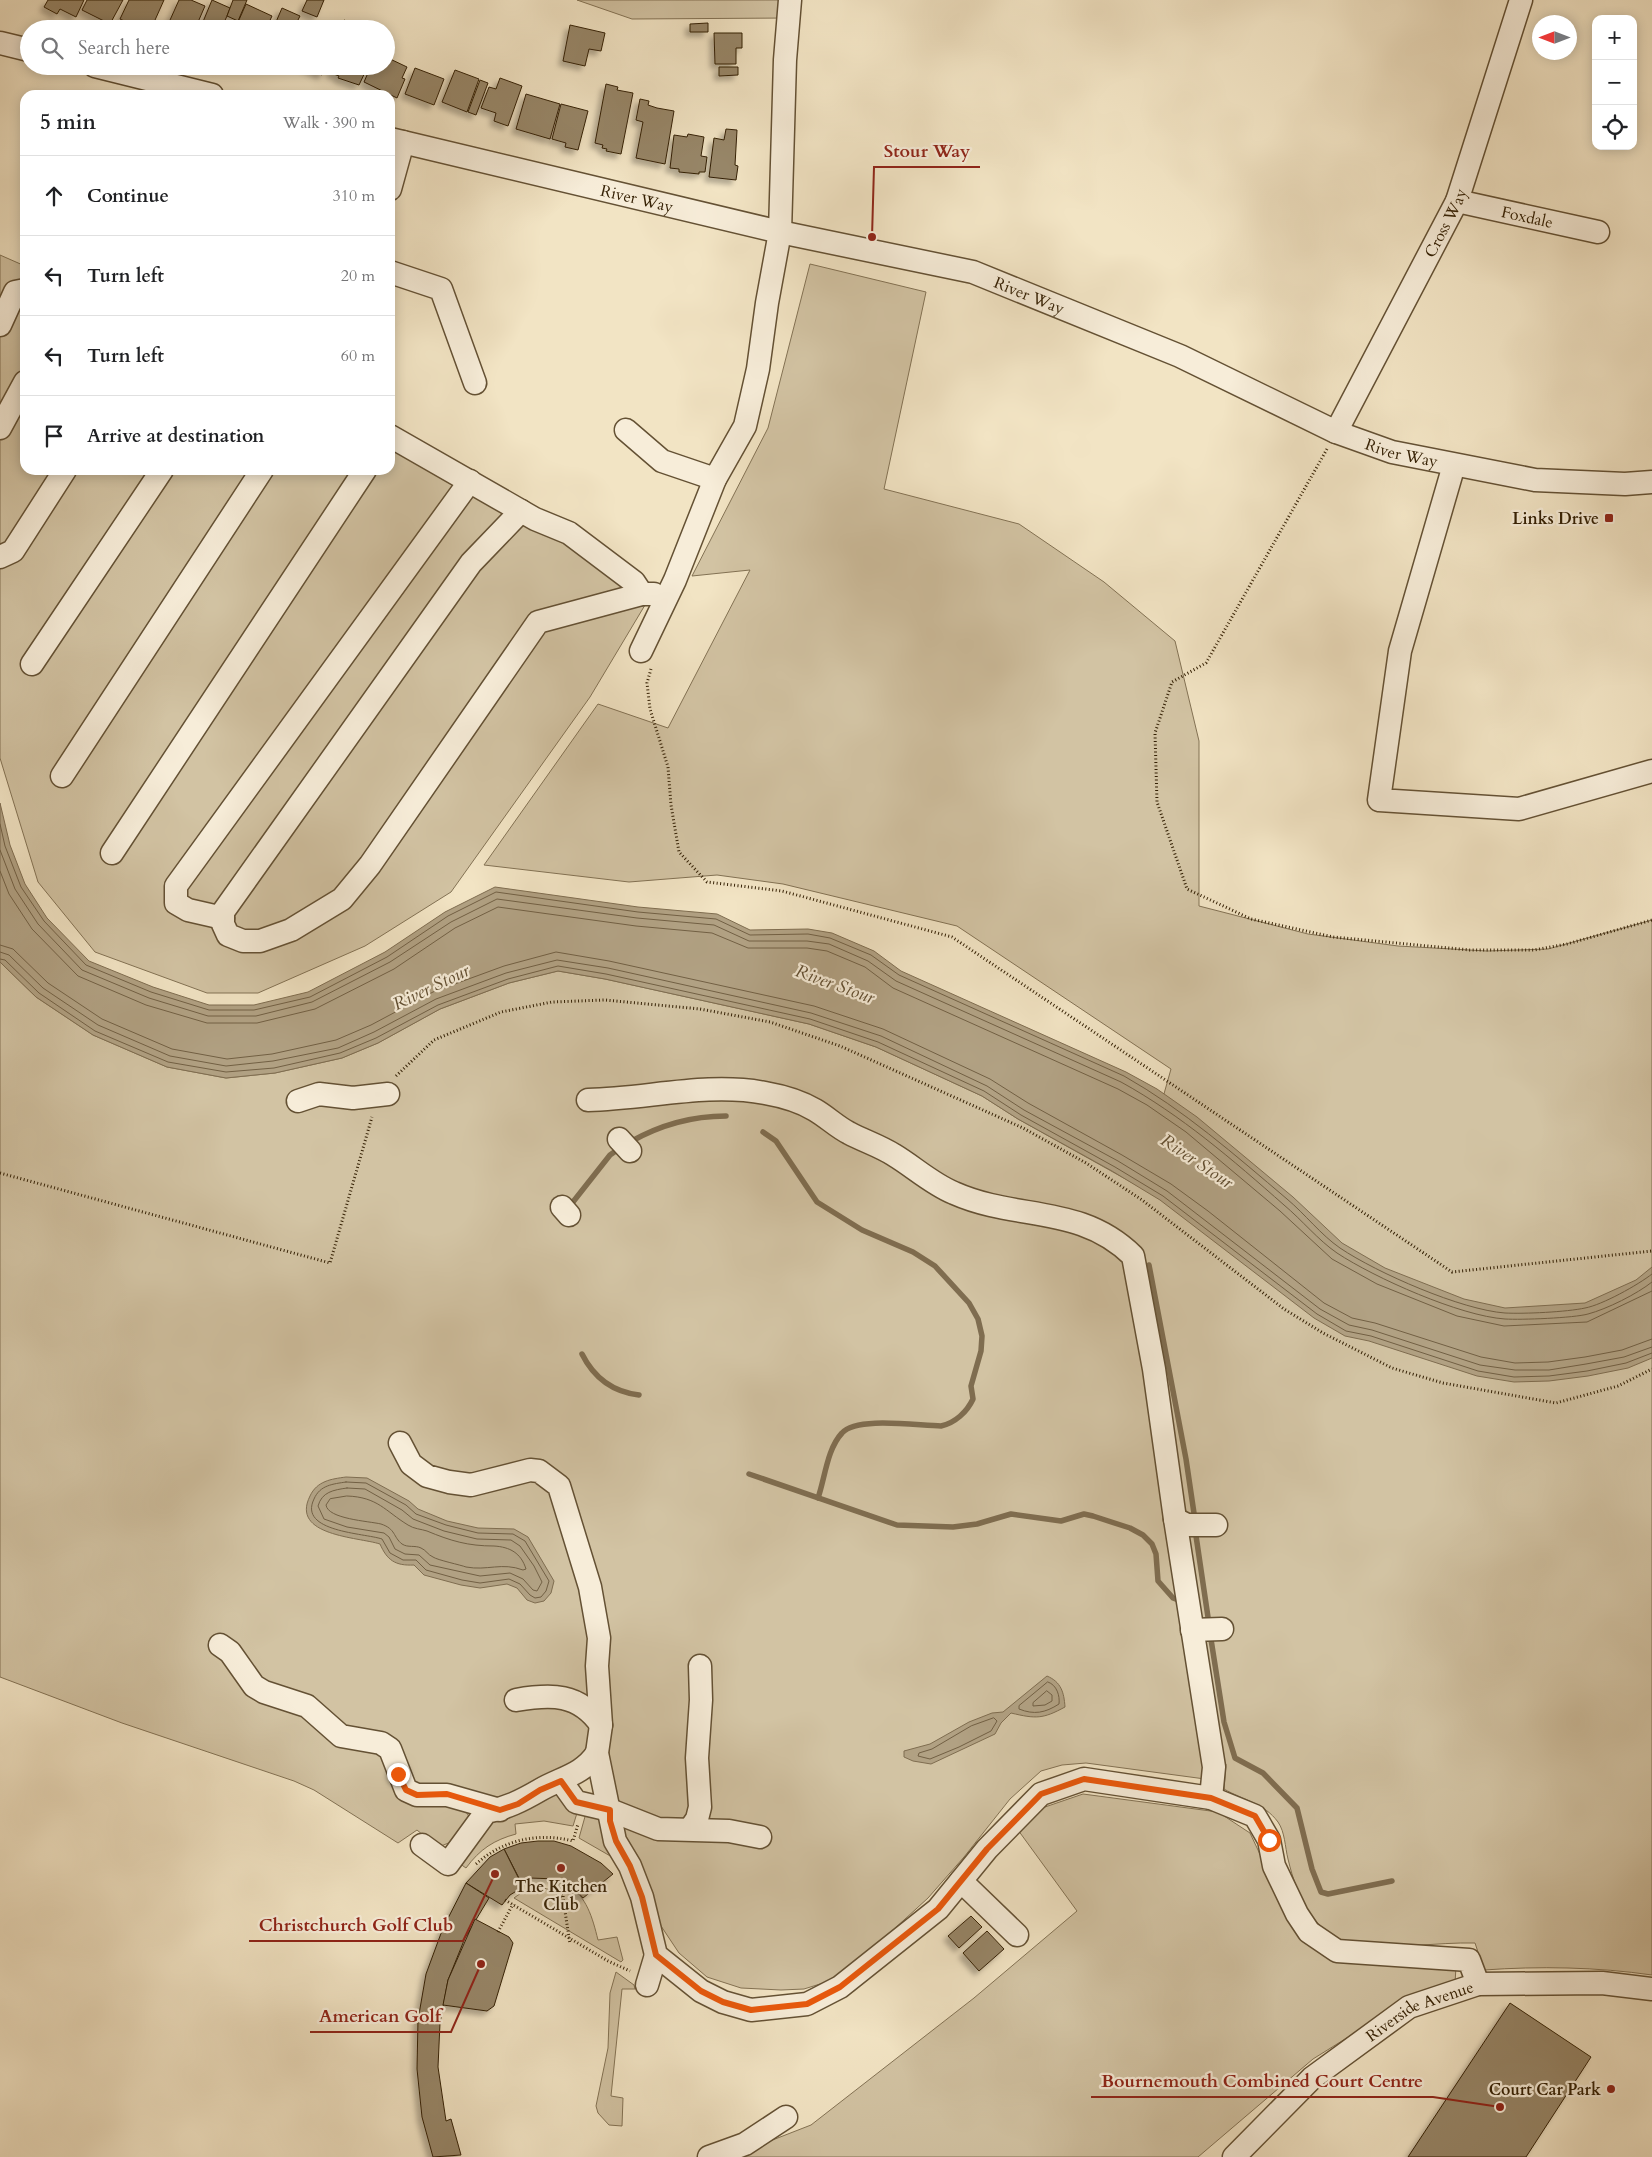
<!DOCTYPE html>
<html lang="en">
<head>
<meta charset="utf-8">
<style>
  :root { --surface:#fff; --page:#f2f2f2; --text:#202124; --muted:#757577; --line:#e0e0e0 }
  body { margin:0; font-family:Cardo,serif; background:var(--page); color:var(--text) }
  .controls { position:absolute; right:15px; top:15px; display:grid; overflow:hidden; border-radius:10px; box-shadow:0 2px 12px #0003 }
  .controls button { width:45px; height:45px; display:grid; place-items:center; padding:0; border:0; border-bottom:1px solid var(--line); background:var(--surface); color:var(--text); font:25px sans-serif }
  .compass { position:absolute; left:1532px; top:15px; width:45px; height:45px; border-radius:50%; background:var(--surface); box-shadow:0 2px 12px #0003; rotate:270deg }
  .stop { position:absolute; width:15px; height:15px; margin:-11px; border:4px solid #ea580c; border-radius:50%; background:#fff }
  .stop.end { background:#ea580c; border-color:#fff; box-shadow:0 1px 5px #0008 }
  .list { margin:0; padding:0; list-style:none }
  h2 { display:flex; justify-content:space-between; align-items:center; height:65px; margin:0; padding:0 20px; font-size:21px }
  h2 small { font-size:16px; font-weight:400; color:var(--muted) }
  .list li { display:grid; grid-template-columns:32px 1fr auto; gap:15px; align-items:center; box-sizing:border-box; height:80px; padding:0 20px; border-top:1px solid var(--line) }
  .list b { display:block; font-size:19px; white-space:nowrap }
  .list em { font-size:16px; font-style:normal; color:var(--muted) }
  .icon { flex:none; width:28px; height:28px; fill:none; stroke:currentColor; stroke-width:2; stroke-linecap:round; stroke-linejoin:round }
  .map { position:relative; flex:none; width:1652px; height:2157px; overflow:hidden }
  .search { position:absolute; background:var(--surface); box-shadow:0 2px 12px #0003; left:20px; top:20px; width:375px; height:55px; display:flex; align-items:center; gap:12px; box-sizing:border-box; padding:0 18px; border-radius:28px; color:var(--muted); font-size:19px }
  .panel { position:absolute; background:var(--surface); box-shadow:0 2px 12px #0003; left:20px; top:90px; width:375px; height:385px; border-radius:15px }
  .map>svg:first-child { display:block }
</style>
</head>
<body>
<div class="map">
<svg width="1652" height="2157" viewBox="0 0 1652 2157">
  <defs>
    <filter id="shadow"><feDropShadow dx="-4.5" dy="4.5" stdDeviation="2.5" flood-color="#0004"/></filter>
  </defs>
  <rect width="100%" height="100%" fill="#f2e4c4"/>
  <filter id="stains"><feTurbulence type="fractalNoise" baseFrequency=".004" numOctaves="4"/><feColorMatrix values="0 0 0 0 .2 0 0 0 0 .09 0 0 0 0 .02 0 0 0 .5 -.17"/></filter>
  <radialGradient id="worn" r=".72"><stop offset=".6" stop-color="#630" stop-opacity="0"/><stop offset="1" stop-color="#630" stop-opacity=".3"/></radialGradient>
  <!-- green -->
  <g fill="#d2c3a3" stroke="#837254">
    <polygon points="577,0 790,0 788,18 632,19"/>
    <polygon points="0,255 25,266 25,470 390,470 390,428 654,590 590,697 451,892 365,946 258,993 207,993 95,952 38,882 0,758"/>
    <path d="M810,264L926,292L884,489L1019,524L1104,582L1175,641L1199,741V906L1308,934L1398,946L1487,951L1548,949L1652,920V1975C1597,1967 1539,1966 1484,1970L1475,1943C1437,1942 1395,1950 1357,1944C1314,1937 1297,1897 1288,1859C1285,1847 1285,1832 1278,1822C1264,1803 1243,1800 1224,1789L1226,1764L1207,1759L1205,1779L1086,1763L1062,1765L1041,1771L1010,1799L964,1857L928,1898L870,1951L836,1979L804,1989L781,1990L741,1988L707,1977L679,1953L659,1923L591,1753L508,1803L448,1801L466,1812L472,1821L461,1838L441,1846L430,1841L417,1830L398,1843L314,1790L294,1781L122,1723L0,1677V962L36,997L93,1035L167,1067L226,1078L275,1073L342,1058L378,1043L440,1009L509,983L558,971L605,979L809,1024L876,1047L982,1096L1018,1119L1138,1186L1171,1069L957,926L783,884L717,875L629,882L484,865L598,704L668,728L750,570L692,576L768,428Z"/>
    <path d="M557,1792L577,1813L573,1826L544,1821L515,1824L516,1834C494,1840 480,1849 466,1868L456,1861L478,1828Z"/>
    <polygon points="1083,1794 1218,1812 1250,1833 1266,1867 1309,1941 1456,1966 1455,1984 1406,2001 1313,2059 1198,2157 729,2157 811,2125 974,1998 1077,1911 1018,1830 1045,1807"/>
    <polygon points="586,1813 600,1813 612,1857 579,1838"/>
    <path d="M567,1883C587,1898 592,1916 598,1940L617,1937L623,1960L621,1962L514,1898C531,1885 545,1883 561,1898Z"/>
    <polygon points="616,1972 634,1985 635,1989 622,1989 611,2096 623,2098 622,2126 609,2125 598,2113 596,2106 608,2048 610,1993"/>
  </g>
  <!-- water -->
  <g fill="#b1a183" stroke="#7f6d50">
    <polygon points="0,803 10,845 25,884 47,918 89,961 153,987 209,1005 254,1005 308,992 385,952 445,912 495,887 638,907 717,914 750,930 808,929 832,933 874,951 901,971 1126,1072 1157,1089 1197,1117 1293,1197 1342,1243 1385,1268 1464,1299 1505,1308 1585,1303 1636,1280 1652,1267 1652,1358 1628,1368 1588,1376 1549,1381 1514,1382 1477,1376 1369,1341 1345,1336 1314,1318 1160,1200 1112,1171 1018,1119 982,1096 876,1047 809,1024 605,979 558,971 509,983 440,1009 378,1043 342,1058 275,1073 226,1078 167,1067 93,1035 36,997 0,962"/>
    <path d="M346,1477L367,1478L409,1501L418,1509L447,1521L478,1528L514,1529L528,1537L554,1581L551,1593L544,1601L535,1603L527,1600L517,1588L507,1584L480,1588L461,1585L424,1575L414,1565C395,1566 387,1560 380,1544C358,1537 290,1536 310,1496C317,1481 331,1479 346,1477Z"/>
    <path d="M1047,1676C1061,1682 1064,1692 1065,1707C1043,1719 1036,1719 1011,1713L1001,1723L995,1734L931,1764L913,1761L904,1757V1751L930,1744L969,1722L992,1713L1003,1712Z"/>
  </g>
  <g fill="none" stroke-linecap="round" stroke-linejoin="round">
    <!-- shore -->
    <g stroke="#726044" stroke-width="1">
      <path d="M0,824L5,846L21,887L44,921L86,965L151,992L209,1010H254L310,997L387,957L448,916L496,892L638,912L716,919L750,935L808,934L830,938L871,955L899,975L1124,1076C1184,1110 1235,1155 1287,1199C1305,1214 1321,1235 1340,1248C1377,1273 1462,1310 1505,1313C1524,1314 1567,1312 1585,1308C1602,1305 1638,1285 1652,1274"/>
      <path d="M0,850L15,889L38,924L82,970L149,998L208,1016H256L312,1002L390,962L451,922L497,899L637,918L714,925L749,941H807L829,944L868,961L896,981L1121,1082C1181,1115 1233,1160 1284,1205C1302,1220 1318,1240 1337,1253C1375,1278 1460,1316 1505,1319C1521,1320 1574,1318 1588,1314C1607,1309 1637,1294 1652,1282"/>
      <polyline points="0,871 9,894 32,929 78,976 146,1005 207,1023 257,1023 315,1009 394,969 455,928 498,907 636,926 712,933 748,948 807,948 827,951 865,967 893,988 1118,1089 1147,1105 1186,1132 1280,1211 1332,1259 1377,1284 1457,1316 1504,1326 1587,1322 1652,1291"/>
      <polyline points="0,945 13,949 48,983 102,1019 172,1049 227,1059 272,1054 336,1040 371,1025 433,992 504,966 556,952 609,961 814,1006 883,1029 990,1079 1028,1103 1122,1155 1171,1184 1208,1211 1324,1303 1352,1318 1375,1323 1481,1357 1515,1363 1548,1362 1585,1357 1622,1350 1652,1339"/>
      <polyline points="0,952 9,955 43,988 98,1025 170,1056 226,1066 273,1061 338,1048 374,1032 436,999 506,973 557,960 608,968 811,1013 881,1036 987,1086 1024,1110 1118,1161 1167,1191 1320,1309 1349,1325 1372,1330 1480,1365 1515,1370 1549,1370 1586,1364 1624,1357 1652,1347"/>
      <polyline points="0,959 5,960 39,993 95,1031 168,1062 226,1072 274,1068 340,1053 376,1038 438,1005 508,979 558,966 606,974 810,1019 878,1042 984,1091 1021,1115 1115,1167 1163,1196 1317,1314 1346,1331 1371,1336 1478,1371 1514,1377 1549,1376 1587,1371 1626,1363 1652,1353"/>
      <path d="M346,1482L366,1483L406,1505L416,1514L446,1525L478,1533L513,1534L525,1541L549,1581L546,1591L541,1597L535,1598L530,1595L520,1584L509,1579L480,1583L462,1580L426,1570L416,1560H403L390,1553L382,1539C364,1533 298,1532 314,1499C320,1485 333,1484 346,1482Z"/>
      <path d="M347,1488L365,1489L402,1510L413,1519L444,1531L477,1539L511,1540L520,1546L534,1566L542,1582L537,1591L533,1590L523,1579L510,1573L480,1576L430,1565L419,1555L405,1554L395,1549L389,1537L384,1533L347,1527L324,1519L318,1506C322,1492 333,1490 347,1488Z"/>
      <path d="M347,1496C378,1497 385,1511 408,1525C414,1529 421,1529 427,1531C451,1541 468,1546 494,1546C510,1547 521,1553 526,1569L523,1570C502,1562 487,1571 466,1567C461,1565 437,1560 433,1557C428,1555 426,1550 421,1548C415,1545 408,1548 402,1544C393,1537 396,1529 381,1524C368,1521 328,1519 326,1505L330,1499Z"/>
      <path d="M1048,1682C1057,1685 1060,1696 1059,1704C1045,1713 1034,1715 1019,1709V1706Z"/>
      <polygon points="1047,1691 1052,1695 1052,1701 1045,1705 1033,1706 1033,1703"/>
      <polygon points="994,1718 997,1721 991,1731 959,1747 930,1759 918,1756 919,1753 932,1749 971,1726"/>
    </g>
    <!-- stream -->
    <g stroke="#7f6d50" stroke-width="5.5">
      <path d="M763,1132L776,1141L817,1202L862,1230L913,1252L935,1266L969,1303L978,1319L982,1336L981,1351L971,1386L973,1399C967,1412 955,1423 941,1426C919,1426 857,1416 842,1433C827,1449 825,1478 818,1498"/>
      <path d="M630,1142C660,1125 691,1116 726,1116"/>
      <polyline points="569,1207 610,1155 620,1148"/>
      <polyline points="1149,1265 1186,1459 1195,1520"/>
      <path d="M582,1354C594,1378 614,1392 639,1395"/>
      <polyline points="749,1474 897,1525 953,1527 977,1524 1011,1514 1061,1521 1084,1514 1093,1516 1130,1528 1143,1535 1152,1544 1156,1554 1158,1581 1173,1598 1181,1601"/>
      <polyline points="1195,1529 1209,1624"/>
      <polyline points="1210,1633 1224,1722 1235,1758 1263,1773 1297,1808 1312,1869 1321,1892 1328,1894 1392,1881"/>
    </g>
  </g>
  <!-- building -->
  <g fill="#978668" stroke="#342004" filter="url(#shadow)">
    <polygon points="48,0 84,0 76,17 60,9 57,14 44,7"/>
    <polygon points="87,0 123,0 110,24 82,10"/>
    <polygon points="129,0 164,0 151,29 141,29 120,19"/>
    <polygon points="179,0 191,0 205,6 195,29 166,29"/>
    <polygon points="212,0 230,8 227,16 221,29 200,29"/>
    <polygon points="233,0 247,0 238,21 227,16"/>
    <polygon points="307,0 324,0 317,17 302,11"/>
    <polygon points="246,4 272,16 266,29 235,29"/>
    <polygon points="282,8 300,16 296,24 304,29 273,29"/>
    <polygon points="344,20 352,23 350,29 340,29"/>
    <polygon points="708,23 708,32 690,32 690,24"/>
    <polygon points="570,25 605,33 601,51 589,49 585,66 563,61"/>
    <polygon points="714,33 742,33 742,48 736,48 736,64 715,64"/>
    <polygon points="386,49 391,51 388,58 407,67 402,78 405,79 397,98 364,82 371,66 386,66"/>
    <polygon points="304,66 327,66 322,75"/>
    <polygon points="333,66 368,66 359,85 338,78 339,76 331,73"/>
    <polygon points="719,67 738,67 738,75 719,76"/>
    <polygon points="415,68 444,79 434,105 405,94"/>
    <polygon points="455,70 479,79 467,112 442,102"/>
    <polygon points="500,78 522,86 508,126 494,121 496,113 481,108 489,87 496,89"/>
    <polygon points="480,80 488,83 476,115 468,112"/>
    <polygon points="606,84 618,87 617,90 633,93 621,154 606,151 607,149 602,148 603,145 595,143"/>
    <polygon points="526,94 560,104 550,139 516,129"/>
    <polygon points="640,99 649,101 648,105 657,108 674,111 665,164 636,158 643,122 636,120"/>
    <polygon points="561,104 588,111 578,150 565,147 566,143 552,139"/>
    <polygon points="726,129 737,130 735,165 738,166 736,180 709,177 714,138 724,140"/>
    <polygon points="688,134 704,137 701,156 707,157 705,172 699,172 699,174 679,172 679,169 670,168 674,135 687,137"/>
    <polygon points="538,1841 554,1841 571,1846 601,1863 613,1874 583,1898 575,1889 558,1879 529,1878 521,1882 504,1849 521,1843"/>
    <polygon points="504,1849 523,1887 510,1895 502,1905 466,1883 490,1857"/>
    <polygon points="466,1883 489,1898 465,1938 448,1980 440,2023 438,2067 446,2121 451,2119 461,2155 433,2157 422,2117 417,2069 418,2020 426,1974 443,1928"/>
    <polygon points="971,1916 982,1927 959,1948 948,1936"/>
    <polygon points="475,1919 509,1937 513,1943 494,2006 487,2011 443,2005 448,1980"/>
    <polygon points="987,1931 1004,1949 979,1971 963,1953"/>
    <polygon points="1510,2003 1591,2057 1526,2157 1408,2157"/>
  </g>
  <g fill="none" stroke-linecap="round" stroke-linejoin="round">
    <defs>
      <g id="minor">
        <polyline points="0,43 29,50"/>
        <polyline points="95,66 212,95"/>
        <path id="s1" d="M390,139L780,232L973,272L1180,356L1336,432L1392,452L1535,480L1625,484L1652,482"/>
        <polyline points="390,189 403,142"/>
        <path id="s2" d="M1457,201L1598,232"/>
        <polyline points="390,272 441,289 475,383"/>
        <polyline points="0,325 15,292 25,290"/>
        <polyline points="0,428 25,382"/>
        <polyline points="626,430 662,461 715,479"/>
        <path id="s3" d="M1336,432L1457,201L1521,0"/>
        <polyline points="390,436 535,519 569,533 634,582 642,594 654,594"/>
        <polyline points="1454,465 1400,651 1379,800 1519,809 1652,771"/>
        <polyline points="521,511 471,563 223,912 223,924 228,935 243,941 260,941 291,930 342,899 370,865 538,622 642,594"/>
        <polyline points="0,557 13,551 65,470"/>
        <polyline points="641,651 675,580 715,479 745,426 758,369 767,303 780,232 785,60 790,0"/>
        <polyline points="32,664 162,470"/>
        <polyline points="62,776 262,470"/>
        <polyline points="112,853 365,470"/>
        <polyline points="223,918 188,910 176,903 176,886 470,481"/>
        <path d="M588,1100C647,1099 706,1082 765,1093C782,1096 800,1101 815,1110C827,1117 837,1127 849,1133C864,1141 880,1146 894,1155C914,1167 932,1184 954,1193C1017,1221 1080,1204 1133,1256L1154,1369L1175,1519L1214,1767L1211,1798"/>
        <polyline points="298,1101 319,1094 353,1098 388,1094"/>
        <polyline points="619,1139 630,1151"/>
        <polyline points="562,1207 569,1215"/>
        <polyline points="400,1443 411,1464 427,1476 449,1482 471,1485 530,1470 539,1471 559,1486 590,1587 599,1638 597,1666 601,1725 597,1753 615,1841 630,1866 642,1897 656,1955 701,1991 723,2002 751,2010 807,2004 840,1987 938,1909 987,1849 1041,1794 1084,1779 1211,1798 1255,1816 1269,1840 1274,1866 1297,1914 1309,1932 1337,1951 1469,1960 1478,1984"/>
        <polyline points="1175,1519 1187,1525 1216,1525"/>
        <polyline points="1192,1630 1222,1629"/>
        <polyline points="220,1645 230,1652 254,1686 264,1692 307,1706 341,1736 381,1743 390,1749 406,1790 417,1795 447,1795 500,1810"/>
        <path d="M516,1700C551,1694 579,1693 601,1725"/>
        <polyline points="561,1781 576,1802 610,1810 658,1829 729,1831 760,1837"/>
        <polyline points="690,1829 697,1819 700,1807 697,1758 701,1700 700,1666"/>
        <path d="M422,1845L448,1864L486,1812C507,1808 521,1801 540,1790C560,1778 583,1775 597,1753"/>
        <polyline points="961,1881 1017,1935"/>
        <polyline points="647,1985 656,1955"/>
        <polyline points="709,2157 745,2144 786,2117"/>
        <path id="s4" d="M1234,2157L1312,2078L1409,2007L1478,1984L1602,1983L1652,1989"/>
      </g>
    </defs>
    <!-- minor casing -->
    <use href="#minor" stroke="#645134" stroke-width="25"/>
    <!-- path -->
    <g stroke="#342004" stroke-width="3" stroke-dasharray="1 2.5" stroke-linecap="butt">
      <polyline points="1327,449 1206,663 1172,682 1155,733 1157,802 1187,889 1251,919 1333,937 1470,950 1534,950 1567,944 1652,920"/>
      <polyline points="651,669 647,683 650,709 668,767 671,805 679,852 707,882 782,891 952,937 1452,1272 1652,1251"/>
      <polyline points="396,1076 434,1040 501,1012 552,1002 605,1000 700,1009 770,1022 840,1046 1023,1128 1086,1163 1142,1200 1284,1309 1323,1333 1392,1368 1443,1383 1556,1403 1618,1386 1652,1369"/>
      <polyline points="0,1173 330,1263 372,1117"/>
      <path d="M476,1864C503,1840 538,1832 573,1841L578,1824"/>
      <polyline points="564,1882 563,1898 570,1944"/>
      <polyline points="505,1900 608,1961 630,1971"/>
      <polyline points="498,1932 513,1904"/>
    </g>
    <!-- minor -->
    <use href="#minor" stroke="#f7edd9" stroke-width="22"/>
  </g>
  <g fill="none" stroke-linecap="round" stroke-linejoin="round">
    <!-- route -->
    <polyline stroke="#ea580c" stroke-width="6" points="398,1774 406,1790 417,1795 447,1794 500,1810 518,1804 540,1790 561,1781 576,1802 610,1810 610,1821 616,1841 630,1866 642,1897 656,1955 701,1991 723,2002 751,2010 807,2004 840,1987 938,1909 987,1849 1041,1794 1084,1779 1211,1798 1255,1816 1269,1840"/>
  </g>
  <!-- markers -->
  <g fill="#8f2418" stroke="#f7edd9" stroke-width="2">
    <rect x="1604" y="513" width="10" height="10" rx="2.5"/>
    <circle cx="561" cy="1868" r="5"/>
    <circle cx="1611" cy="2089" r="5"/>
  </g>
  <g text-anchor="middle" stroke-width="4.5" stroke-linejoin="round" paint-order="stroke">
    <!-- street labels -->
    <g font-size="16" fill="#342004" stroke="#f7edd9">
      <text dy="6" stroke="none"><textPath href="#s1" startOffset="254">River Way</textPath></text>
      <text dy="6" stroke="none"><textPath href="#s2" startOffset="72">Foxdale</textPath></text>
      <text dy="6" stroke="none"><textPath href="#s3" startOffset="236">Cross Way</textPath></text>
      <text dy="6" stroke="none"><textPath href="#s1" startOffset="659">River Way</textPath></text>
      <text dy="6" stroke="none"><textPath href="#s1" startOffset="1064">River Way</textPath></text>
      <text dy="6" stroke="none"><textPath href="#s4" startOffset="239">Riverside Avenue</textPath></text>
    </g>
    <!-- poi labels -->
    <g font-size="16" font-weight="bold" fill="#342004" stroke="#f7edd9" text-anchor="end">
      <text x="1599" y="524">Links Drive</text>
      <text x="561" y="1892" text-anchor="middle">The Kitchen<tspan x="561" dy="18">Club</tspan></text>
      <text x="1601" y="2095">Court Car Park</text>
    </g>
    <!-- water labels -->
    <g font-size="18" font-style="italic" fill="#604d30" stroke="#f7edd9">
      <text transform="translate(835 984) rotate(20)" y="6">River Stour</text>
      <text transform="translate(431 987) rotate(-26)" y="6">River Stour</text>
      <text transform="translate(1197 1161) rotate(34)" y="6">River Stour</text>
    </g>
  </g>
  <!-- callouts -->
  <path fill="none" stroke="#8f2418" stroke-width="2" d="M872 237L874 167H980M495 1874L463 1941H249M481 1964L451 2032H310M1500 2107L1433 2097H1091"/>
  <g fill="#8f2418" stroke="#f7edd9" stroke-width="2">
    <circle cx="872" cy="237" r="5"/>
    <circle cx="495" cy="1874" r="5"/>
    <circle cx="481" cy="1964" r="5"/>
    <circle cx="1500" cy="2107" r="5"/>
  </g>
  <g font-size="18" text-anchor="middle" font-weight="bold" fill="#8f2418" stroke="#f7edd9" stroke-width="4.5" stroke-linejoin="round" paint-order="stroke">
    <text x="927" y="157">Stour Way</text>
    <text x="356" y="1931">Christchurch Golf Club</text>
    <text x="380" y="2022">American Golf</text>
    <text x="1262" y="2087">Bournemouth Combined Court Centre</text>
  </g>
  <rect width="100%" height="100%" filter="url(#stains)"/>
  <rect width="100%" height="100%" fill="url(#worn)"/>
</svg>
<div class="controls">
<button>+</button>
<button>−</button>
<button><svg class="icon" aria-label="locate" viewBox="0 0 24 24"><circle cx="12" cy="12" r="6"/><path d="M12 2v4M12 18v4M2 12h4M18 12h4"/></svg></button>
</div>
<svg class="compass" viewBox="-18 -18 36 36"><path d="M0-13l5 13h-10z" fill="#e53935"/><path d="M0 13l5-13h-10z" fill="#757577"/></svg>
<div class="stop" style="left:1269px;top:1840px"></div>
<div class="stop end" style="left:398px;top:1774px"></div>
<div class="search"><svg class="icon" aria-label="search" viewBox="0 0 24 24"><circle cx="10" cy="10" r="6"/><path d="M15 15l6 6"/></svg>Search here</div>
<section class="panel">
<h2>5 min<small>Walk · 390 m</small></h2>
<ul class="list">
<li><svg class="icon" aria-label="ahead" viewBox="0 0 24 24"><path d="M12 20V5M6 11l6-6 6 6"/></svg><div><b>Continue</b></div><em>310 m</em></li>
<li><svg class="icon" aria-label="left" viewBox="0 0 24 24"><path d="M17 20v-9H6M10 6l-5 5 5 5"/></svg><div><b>Turn left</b></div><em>20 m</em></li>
<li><svg class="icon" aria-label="left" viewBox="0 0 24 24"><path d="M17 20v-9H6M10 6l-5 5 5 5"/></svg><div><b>Turn left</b></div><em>60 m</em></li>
<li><svg class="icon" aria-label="arrive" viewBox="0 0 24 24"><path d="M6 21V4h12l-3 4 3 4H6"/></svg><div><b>Arrive at destination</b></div></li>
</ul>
</section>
</div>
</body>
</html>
